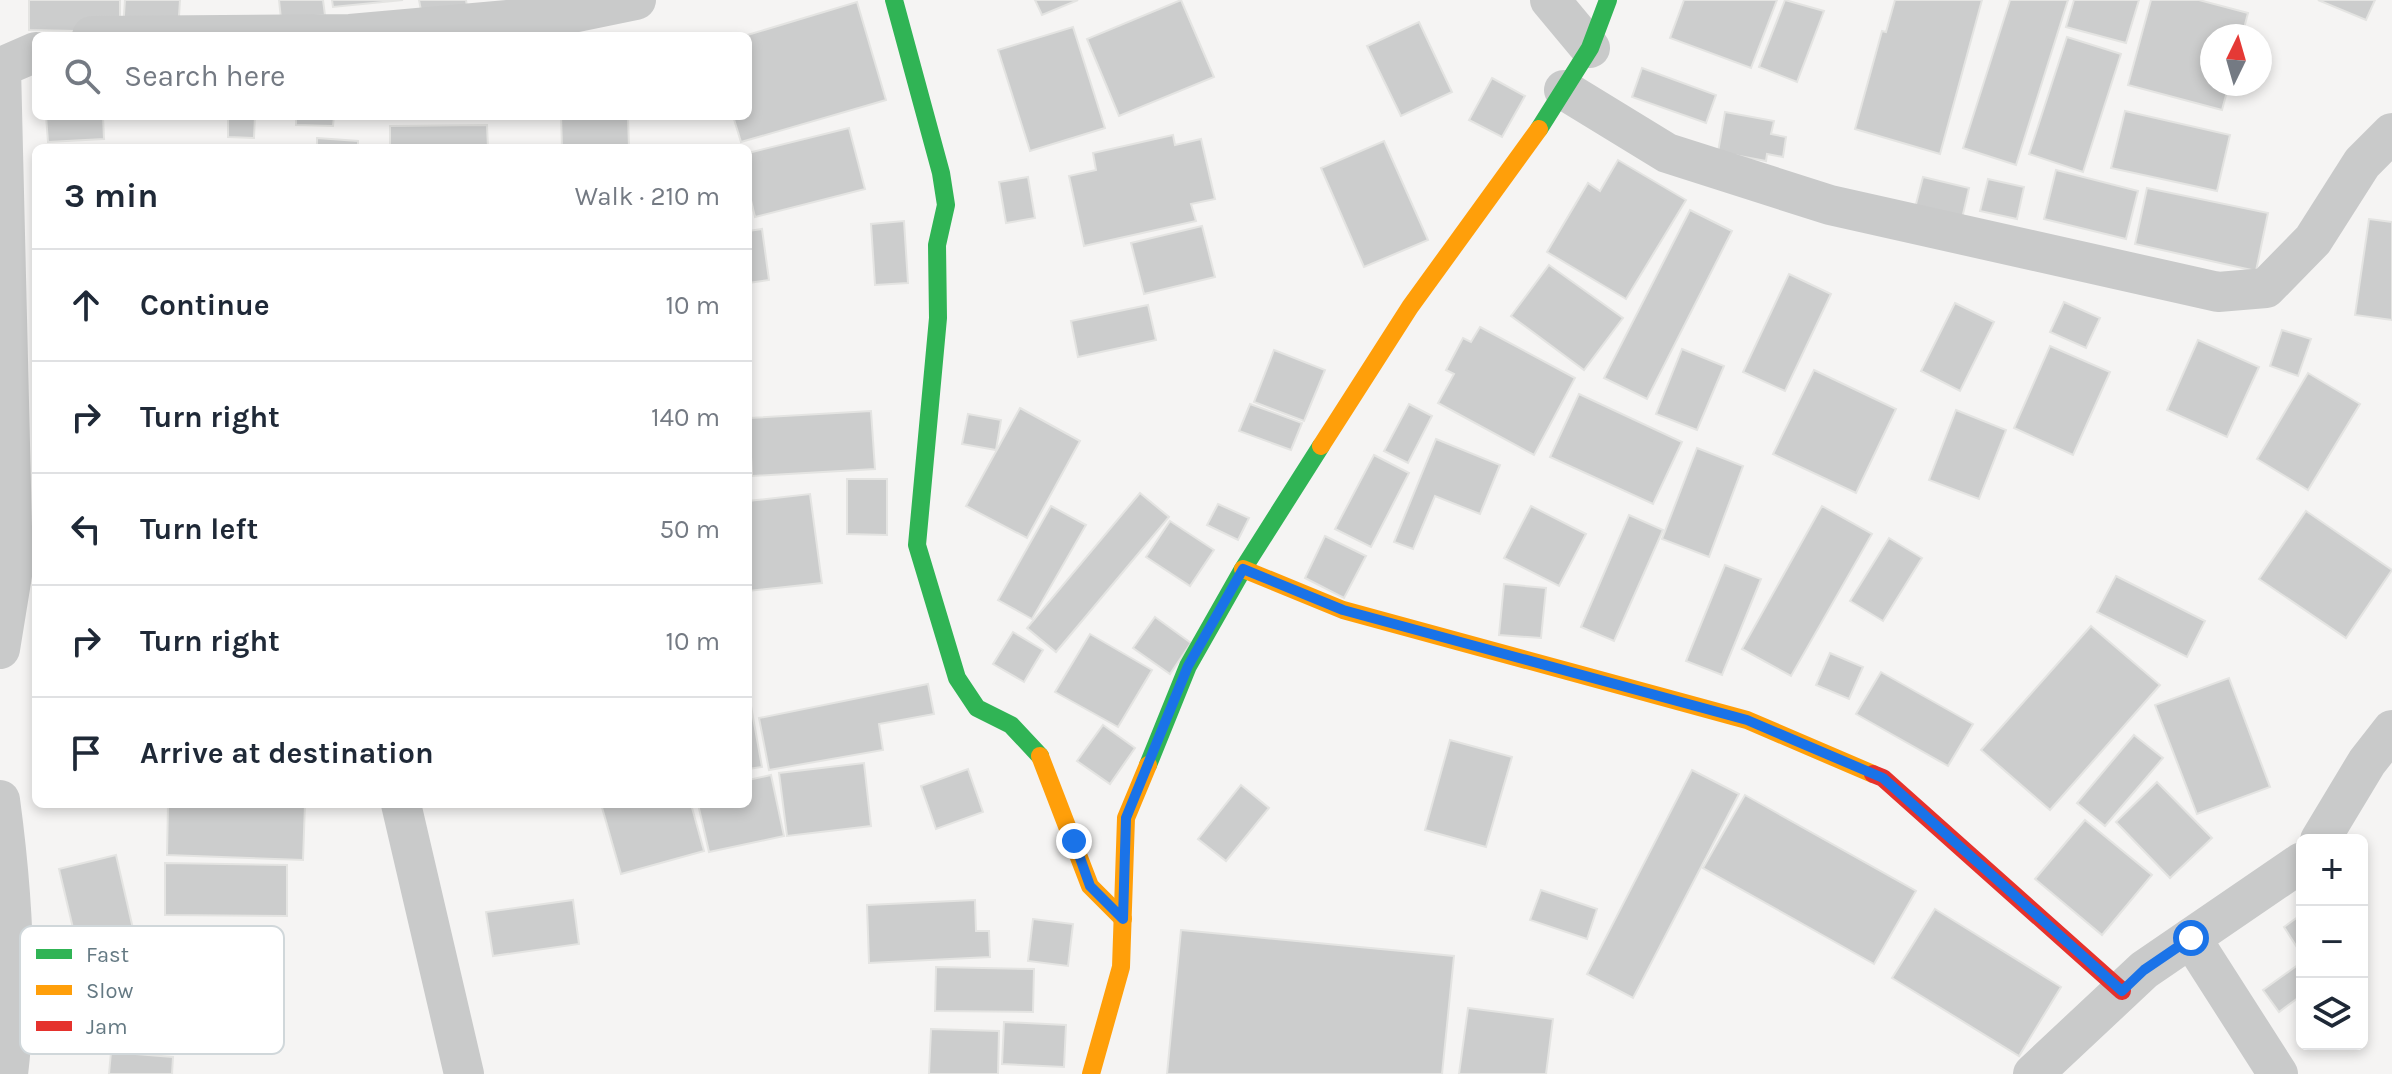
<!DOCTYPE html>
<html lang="en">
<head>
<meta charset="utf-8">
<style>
  :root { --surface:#fff; --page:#f6f6f7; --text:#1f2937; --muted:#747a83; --line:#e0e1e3 }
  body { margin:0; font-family:Karla,sans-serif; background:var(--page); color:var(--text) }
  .controls { position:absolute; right:24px; bottom:24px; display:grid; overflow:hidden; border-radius:12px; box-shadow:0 4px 12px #0003 }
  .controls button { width:72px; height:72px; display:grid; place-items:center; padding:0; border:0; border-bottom:2px solid var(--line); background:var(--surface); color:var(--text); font:40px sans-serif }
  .compass { position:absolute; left:2200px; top:24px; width:72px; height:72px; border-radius:50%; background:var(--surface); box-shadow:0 4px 12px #0003; rotate:5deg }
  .stop { position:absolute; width:24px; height:24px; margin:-18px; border:6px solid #1a73e8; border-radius:50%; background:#fff }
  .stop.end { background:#1a73e8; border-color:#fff; box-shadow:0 2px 8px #0008 }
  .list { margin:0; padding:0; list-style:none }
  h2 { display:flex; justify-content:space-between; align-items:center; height:104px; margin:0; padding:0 32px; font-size:34px }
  h2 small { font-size:26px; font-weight:400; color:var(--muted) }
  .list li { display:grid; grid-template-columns:52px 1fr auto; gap:24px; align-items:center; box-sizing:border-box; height:112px; padding:0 32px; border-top:2px solid var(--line) }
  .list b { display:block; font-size:30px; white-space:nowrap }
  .list em { font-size:26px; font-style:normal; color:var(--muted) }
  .icon { flex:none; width:44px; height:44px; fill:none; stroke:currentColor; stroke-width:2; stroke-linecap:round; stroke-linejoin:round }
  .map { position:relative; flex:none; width:2392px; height:1074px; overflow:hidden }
  .search { position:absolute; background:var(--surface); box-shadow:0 4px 12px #0003; left:32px; top:32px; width:720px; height:88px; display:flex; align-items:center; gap:20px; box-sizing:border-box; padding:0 28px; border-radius:12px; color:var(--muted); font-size:30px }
  .panel { position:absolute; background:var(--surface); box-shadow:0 4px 12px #0003; left:32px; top:144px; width:720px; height:664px; border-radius:12px }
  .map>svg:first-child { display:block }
</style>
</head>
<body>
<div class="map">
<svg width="2392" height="1074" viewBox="0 0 2392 1074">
  <rect width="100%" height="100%" fill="#f5f4f3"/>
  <!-- building -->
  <g fill="#cccdcd" stroke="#e4e4e2" stroke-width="2">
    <polygon points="29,0 120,0 120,32 29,30"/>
    <polygon points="125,0 180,0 178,32 123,29"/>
    <polygon points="279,0 323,0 325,15 281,19"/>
    <polygon points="332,0 403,0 333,7"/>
    <polygon points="419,0 466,0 469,18 424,26"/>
    <polygon points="1035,0 1078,0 1042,15"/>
    <polygon points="1181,0 1214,77 1119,116 1087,39"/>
    <polygon points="1684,0 1777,0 1751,68 1670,38"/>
    <polygon points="1785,0 1824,11 1797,82 1759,67"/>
    <polygon points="1895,0 1982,0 1940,154 1855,129 1882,31 1886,32"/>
    <polygon points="2010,0 2068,0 2016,165 1963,148"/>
    <polygon points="2074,0 2139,0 2126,43 2066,27"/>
    <polygon points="2151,0 2199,0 2248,13 2242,36 2212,36 2212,84 2229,84 2222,110 2128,85"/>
    <polygon points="2318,0 2375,0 2366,20"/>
    <polygon points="857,2 886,100 741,142 733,116 748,116 748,36 744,36"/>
    <polygon points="1419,22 1452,92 1401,116 1367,46"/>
    <polygon points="1073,27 1105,128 1030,151 998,50"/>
    <polygon points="2067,37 2121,54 2083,172 2029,154"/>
    <polygon points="1642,68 1716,95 1706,123 1632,97"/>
    <polygon points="1492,78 1525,96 1502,137 1469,120"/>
    <polygon points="2125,111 2230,135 2217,191 2111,168"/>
    <polygon points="1725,112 1774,121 1771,134 1786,137 1783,157 1767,154 1766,161 1718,152"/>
    <polygon points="46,116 103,116 104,139 48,142"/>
    <polygon points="228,116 255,116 254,138 228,137"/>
    <polygon points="296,116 334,116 333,126 296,125"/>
    <polygon points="561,116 628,116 629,148 562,148"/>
    <polygon points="487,125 488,148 390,148 390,126"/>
    <polygon points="849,128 865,189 755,217 748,188 748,153"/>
    <polygon points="1173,135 1175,145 1201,139 1215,199 1191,204 1196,221 1084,246 1069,176 1096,170 1093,153"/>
    <polygon points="317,138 358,141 358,148 317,148"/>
    <polygon points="1384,141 1428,240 1364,267 1321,168"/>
    <polygon points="1618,160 1686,200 1626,299 1547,252 1588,183 1600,191"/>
    <polygon points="2056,170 2138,191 2126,239 2044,219"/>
    <polygon points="1028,177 1035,218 1006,223 999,182"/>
    <polygon points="1923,177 1969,188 1961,223 1914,212"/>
    <polygon points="1988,179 2024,187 2017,219 1980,211"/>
    <polygon points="2147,188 2268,213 2256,271 2135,244"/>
    <polygon points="1690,210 1732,231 1647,399 1604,378"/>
    <polygon points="2369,219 2392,222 2392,320 2355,315"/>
    <polygon points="904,221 908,283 875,285 871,224"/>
    <polygon points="1202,226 1215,277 1144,294 1131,243"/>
    <polygon points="762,229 769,280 748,283 748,231"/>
    <polygon points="1549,265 1623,318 1584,370 1511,316"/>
    <polygon points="1789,274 1831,294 1785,391 1743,372"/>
    <polygon points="2064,302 2100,318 2086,348 2050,332"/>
    <polygon points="1955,303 1994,322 1960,391 1921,371"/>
    <polygon points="1148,305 1156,340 1078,357 1071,321"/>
    <polygon points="1480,327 1575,378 1534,455 1438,403 1454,374 1446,370 1463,338 1471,342"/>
    <polygon points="2282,330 2311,339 2298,376 2270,366"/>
    <polygon points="2198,340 2259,367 2227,437 2167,410"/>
    <polygon points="2050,346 2110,372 2073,455 2014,428"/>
    <polygon points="1682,349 1724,366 1697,430 1656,414"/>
    <polygon points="1274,350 1325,370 1304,421 1254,402"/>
    <polygon points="1814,370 1896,409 1856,493 1773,454"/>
    <polygon points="2308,373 2360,404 2308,490 2257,459"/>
    <polygon points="1579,394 1682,442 1653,504 1550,457"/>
    <polygon points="1250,404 1302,423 1291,450 1239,431"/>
    <polygon points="1409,404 1432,416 1408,463 1384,451"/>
    <polygon points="1020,408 1080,441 1027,538 966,506"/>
    <polygon points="1956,410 2006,430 1979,499 1929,480"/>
    <polygon points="871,411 875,469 752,476 749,418"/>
    <polygon points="968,414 1001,420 996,450 962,444"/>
    <polygon points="1436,439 1500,465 1480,514 1435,496 1413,549 1394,542"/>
    <polygon points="1697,448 1743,466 1709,557 1662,539"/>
    <polygon points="1374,455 1409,473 1371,547 1335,529"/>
    <polygon points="847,479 887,479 887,535 847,534"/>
    <polygon points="1140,493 1169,517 1056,652 1027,628"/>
    <polygon points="810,494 822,583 748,591 748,501"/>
    <polygon points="1218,504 1249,518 1238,540 1207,525"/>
    <polygon points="1051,506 1086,525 1032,619 998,600"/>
    <polygon points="1531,506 1586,534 1559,586 1504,558"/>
    <polygon points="1822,506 1872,534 1791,676 1742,649"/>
    <polygon points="2306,511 2392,570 2346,638 2259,579"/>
    <polygon points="1629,515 1663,530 1614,641 1581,627"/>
    <polygon points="1170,521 1214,550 1190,586 1146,557"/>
    <polygon points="1325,536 1366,556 1344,598 1305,578"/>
    <polygon points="1889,538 1922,558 1883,621 1850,601"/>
    <polygon points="1725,565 1761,579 1722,675 1686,661"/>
    <polygon points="2116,576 2205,621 2187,657 2097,612"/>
    <polygon points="1504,584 1546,588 1541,638 1499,635"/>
    <polygon points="1155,617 1191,643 1170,674 1133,648"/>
    <polygon points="2091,626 2160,685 2050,810 1981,750"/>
    <polygon points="1013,632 1043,650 1024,682 993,664"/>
    <polygon points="1090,634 1152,670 1118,727 1055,692"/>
    <polygon points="1830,653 1863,667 1849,699 1816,685"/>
    <polygon points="1881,672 1973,724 1948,766 1856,714"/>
    <polygon points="2229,678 2270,787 2197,814 2155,705"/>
    <polygon points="928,684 934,714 879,724 883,750 769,770 759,718"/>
    <polygon points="751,706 762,767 748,769 748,707"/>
    <polygon points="1103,725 1135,748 1110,784 1077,761"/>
    <polygon points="2134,735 2163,758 2105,826 2077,803"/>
    <polygon points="1450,740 1512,757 1486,847 1425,830"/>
    <polygon points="864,763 871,826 787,836 779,773"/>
    <polygon points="968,769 983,812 936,829 921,786"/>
    <polygon points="1692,770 1739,794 1633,998 1587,974"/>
    <polygon points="771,775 784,836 709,852 698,804 748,804 748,780"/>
    <polygon points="2157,782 2212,838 2170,878 2116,822"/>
    <polygon points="1241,785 1269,808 1226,861 1198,839"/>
    <polygon points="1745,795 1916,891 1874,964 1703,868"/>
    <polygon points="168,804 305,804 303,860 167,855"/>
    <polygon points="601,804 691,804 704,851 621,874"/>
    <polygon points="2085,820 2152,875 2102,935 2035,879"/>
    <polygon points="116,855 134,933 77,945 59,869"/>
    <polygon points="165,863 287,865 287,916 165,915"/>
    <polygon points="1541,890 1597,909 1587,939 1530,920"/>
    <polygon points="573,900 579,944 493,956 486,912"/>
    <polygon points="975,900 976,931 989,931 990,957 869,963 867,905"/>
    <polygon points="1935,909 2061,987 2019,1056 1892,978"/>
    <polygon points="2302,914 2302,955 2284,927"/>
    <polygon points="1033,919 1073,924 1068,966 1028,961"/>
    <polygon points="1181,930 1454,956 1442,1074 1167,1074"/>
    <polygon points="2302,962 2302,995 2279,1012 2263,990"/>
    <polygon points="936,967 1034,969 1033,1012 935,1011"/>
    <polygon points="1468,1008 1553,1019 1546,1074 1459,1074"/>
    <polygon points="1004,1022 1066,1025 1064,1067 1002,1064"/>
    <polygon points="931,1029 999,1031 998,1074 929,1074"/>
    <polygon points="111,1052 173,1057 172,1074 109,1074"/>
  </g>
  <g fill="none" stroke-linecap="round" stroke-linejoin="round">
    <!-- street -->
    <g stroke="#c9caca" stroke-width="40">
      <polyline points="1550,0 1590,48"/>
      <polyline points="92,36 350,34 563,15 636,0"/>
      <polyline points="1564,90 1667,153 1830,205 2218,292 2266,288 2313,240 2362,163 2392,133"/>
      <polyline points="0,649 13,569 1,67 36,52"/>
      <path d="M0,800C12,889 19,984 8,1074"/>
      <polyline points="401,804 464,1074"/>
      <polyline points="2320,840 2367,762 2392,730"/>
      <polyline points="2191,938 2278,1074"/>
      <polyline points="2033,1074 2144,970 2302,862"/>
    </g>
    <!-- fast -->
    <g stroke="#30b455" stroke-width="18">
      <polyline points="894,0 941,173 946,205 937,245 938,318 917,545 957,678 977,708 1011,725 1040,756"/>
      <polyline points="1539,129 1590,48 1608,0"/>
      <polyline points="1148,765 1188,666 1243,569 1321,446"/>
    </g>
    <!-- slow -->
    <g stroke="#ff9f0a" stroke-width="18">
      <polyline points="1321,446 1410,307 1539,129"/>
      <polyline points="1243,569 1343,610 1747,720 1873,774"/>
      <polyline points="1040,756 1090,886 1123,919"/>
      <polyline points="1091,1074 1121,967 1126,818 1148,765"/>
    </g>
    <!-- jam -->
    <polyline stroke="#e5322d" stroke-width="18" points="1873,774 1883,778 2122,991"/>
  </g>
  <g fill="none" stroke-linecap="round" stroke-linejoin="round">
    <!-- route -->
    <polyline stroke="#1a73e8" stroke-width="10" points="1074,841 1090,886 1123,919 1126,818 1188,666 1243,569 1343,610 1747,720 1883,778 2122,991 2144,970 2191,938"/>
  </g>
  <!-- legend -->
  <rect x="20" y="926" width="264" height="128" rx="12" fill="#fff" stroke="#d0d7da" stroke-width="2"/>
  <rect x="36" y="949" width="36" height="10" fill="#30b455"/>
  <rect x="36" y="985" width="36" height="10" fill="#ff9f0a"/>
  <rect x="36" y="1021" width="36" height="10" fill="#e5322d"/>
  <g font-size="22" fill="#647983">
    <text x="86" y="962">Fast</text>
    <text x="86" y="998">Slow</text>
    <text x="86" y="1034">Jam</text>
  </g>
</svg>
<div class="controls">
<button>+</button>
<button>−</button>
<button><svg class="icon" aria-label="layers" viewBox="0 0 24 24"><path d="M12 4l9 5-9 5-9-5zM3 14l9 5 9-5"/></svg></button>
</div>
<svg class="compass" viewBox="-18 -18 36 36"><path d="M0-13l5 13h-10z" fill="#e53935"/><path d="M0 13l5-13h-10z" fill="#747a83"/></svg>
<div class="stop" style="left:2191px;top:938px"></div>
<div class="stop end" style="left:1074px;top:841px"></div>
<div class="search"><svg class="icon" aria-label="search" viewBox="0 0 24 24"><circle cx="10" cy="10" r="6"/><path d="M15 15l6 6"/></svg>Search here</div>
<section class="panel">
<h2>3 min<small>Walk · 210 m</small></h2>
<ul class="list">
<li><svg class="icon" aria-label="ahead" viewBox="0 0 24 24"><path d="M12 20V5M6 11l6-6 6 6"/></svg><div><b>Continue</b></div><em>10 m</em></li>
<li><svg class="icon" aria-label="right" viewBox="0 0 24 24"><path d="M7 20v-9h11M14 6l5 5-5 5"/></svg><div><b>Turn right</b></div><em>140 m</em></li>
<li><svg class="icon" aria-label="left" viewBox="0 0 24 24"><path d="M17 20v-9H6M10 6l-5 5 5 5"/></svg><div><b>Turn left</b></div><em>50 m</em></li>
<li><svg class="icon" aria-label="right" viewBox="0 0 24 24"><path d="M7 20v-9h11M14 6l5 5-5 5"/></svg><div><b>Turn right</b></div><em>10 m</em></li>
<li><svg class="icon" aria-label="arrive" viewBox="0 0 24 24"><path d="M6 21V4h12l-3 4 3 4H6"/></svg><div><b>Arrive at destination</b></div></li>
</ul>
</section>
</div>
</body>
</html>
